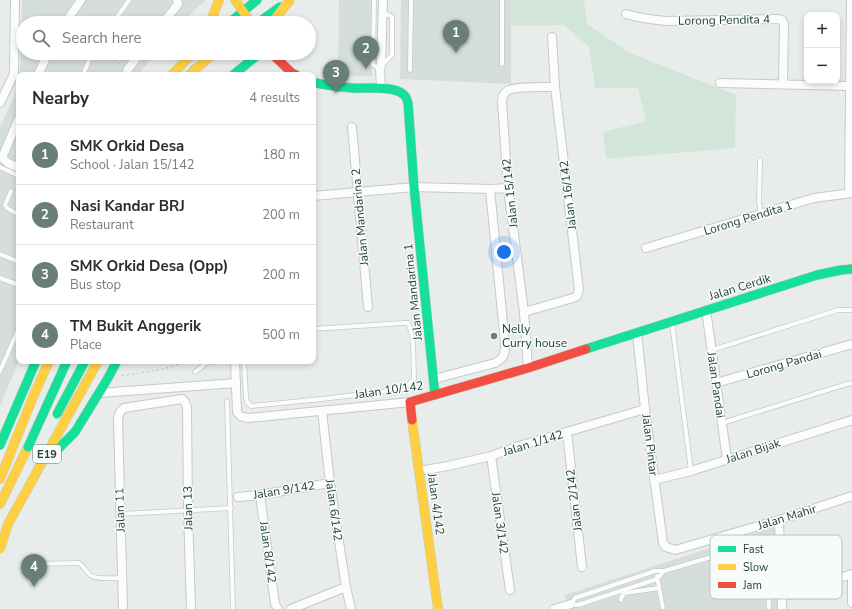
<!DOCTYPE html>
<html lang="en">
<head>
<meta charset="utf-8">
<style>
  :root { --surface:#fff; --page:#f2f2f3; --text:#2b2b33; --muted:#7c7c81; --line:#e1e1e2; --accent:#697e78 }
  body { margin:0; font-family:"Nunito Sans",sans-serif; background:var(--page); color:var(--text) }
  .controls { position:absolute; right:12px; top:12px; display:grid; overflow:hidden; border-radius:8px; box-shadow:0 2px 6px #0003 }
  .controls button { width:36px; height:36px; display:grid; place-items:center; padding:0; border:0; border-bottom:1px solid var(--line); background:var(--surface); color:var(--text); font:20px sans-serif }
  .you { position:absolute; left:504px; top:252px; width:14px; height:14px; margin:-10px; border:3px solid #fff; border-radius:50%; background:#1a73e8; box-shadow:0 0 0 6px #1a73e833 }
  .badge { display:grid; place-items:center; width:26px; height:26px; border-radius:50%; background:var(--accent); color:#fff; font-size:13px; font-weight:700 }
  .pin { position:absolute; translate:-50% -33px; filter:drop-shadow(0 1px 2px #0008) }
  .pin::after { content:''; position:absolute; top:21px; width:14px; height:12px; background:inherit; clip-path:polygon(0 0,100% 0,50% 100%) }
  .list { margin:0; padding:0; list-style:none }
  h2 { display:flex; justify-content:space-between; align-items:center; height:52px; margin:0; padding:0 16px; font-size:17px }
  h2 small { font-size:13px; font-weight:400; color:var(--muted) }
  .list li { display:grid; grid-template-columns:26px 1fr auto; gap:12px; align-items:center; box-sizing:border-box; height:60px; padding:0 16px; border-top:1px solid var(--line) }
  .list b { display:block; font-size:15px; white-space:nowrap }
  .list p { margin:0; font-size:13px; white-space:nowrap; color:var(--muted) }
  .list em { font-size:13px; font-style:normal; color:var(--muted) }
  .icon { flex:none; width:22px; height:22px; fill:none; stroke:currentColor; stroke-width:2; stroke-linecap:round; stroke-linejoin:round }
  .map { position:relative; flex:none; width:852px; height:609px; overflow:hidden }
  .search { position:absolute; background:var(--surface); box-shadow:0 2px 6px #0003; left:16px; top:16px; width:300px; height:44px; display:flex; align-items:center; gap:10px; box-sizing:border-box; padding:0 14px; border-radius:22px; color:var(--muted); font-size:15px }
  .panel { position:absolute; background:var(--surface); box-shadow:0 2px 6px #0003; left:16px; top:72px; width:300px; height:292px; border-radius:8px }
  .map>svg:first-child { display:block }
</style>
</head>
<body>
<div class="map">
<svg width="852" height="609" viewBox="0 0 852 609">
  <rect width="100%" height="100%" fill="#e8edeb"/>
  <!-- built -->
  <g fill="#d6dedb">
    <polygon points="22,0 206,0 191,13 182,23 23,23 23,53 156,53 144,67 140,75 20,75"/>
    <polygon points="339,0 373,0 372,76 338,76"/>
    <polygon points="401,0 511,0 511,84 400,79"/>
    <polygon points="19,85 19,361 0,406 0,127"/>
    <polygon points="774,527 778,609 567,609 565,595"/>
  </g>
  <!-- green -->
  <polygon fill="#d1e6d8" points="511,0 584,0 587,24 630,53 736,95 735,148 606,159 603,132 646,121 638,88 595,88 589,47 564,25 511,26"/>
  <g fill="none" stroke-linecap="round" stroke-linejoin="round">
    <defs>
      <g id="lane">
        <polyline points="374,0 373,65 380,69"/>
        <polyline points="502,0 502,64"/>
        <polyline points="113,23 129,0"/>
        <polyline points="382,65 392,55 392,17 383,12"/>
        <polyline points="410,70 411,0"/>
        <polyline points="83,75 92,53"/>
        <polyline points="760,160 759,202 761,214"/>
        <polyline points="0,167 19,176"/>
        <polyline points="11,191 5,205 7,208 19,215"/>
        <polyline points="0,254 19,262"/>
        <polyline points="0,278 19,285"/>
        <polyline points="672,323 691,471"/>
        <polyline points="712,350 838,310 852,310"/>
        <path d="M244,361L246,397L247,402L251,406L322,399L404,389L414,379C413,363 415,336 408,323H404L313,329"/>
        <polyline points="0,371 19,328"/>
        <polyline points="195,372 209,361"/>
        <polyline points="227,401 233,609"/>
        <polyline points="722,423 847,384 852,383"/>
        <polyline points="121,514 231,508"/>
        <path d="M31,564L79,563C83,566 86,571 90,575C96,580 114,578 122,578"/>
        <polyline points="657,576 663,609"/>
        <path d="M621,600C621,597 622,595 625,593L659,588"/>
        <polyline points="571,604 575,598 655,571 664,571 762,542 765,544 767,550 769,609"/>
        <polyline points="571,604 578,605 657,579 664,571"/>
      </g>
      <g id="street">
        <path d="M626,14C639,18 653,20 667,21L778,19L782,20L784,24L783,84"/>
        <polyline points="65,23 81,0"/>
        <polyline points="163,23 178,4 177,0"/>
        <polyline points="38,75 48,53"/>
        <polyline points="126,75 128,69 140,53"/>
        <polyline points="720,83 850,86"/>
        <polyline points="381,88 380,69 381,66 383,0"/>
        <polyline points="0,103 14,74 15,0"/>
        <polyline points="19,118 2,158 8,163 19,168"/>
        <polyline points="352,127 368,307"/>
        <polyline points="849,193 851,0"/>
        <polyline points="313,196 414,187 490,189 508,188"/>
        <polyline points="646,248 814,198 852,193"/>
        <polyline points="706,310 727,459"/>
        <polyline points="524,312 573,298 577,296 579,290 555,87 552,37"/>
        <polyline points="637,333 645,409 663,543 666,547 675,550 779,520 852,496"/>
        <path d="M235,361L237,412C240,417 243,417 248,418L410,402"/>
        <path d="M528,368L524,312L508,188L502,102C502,98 503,94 507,91C513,86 545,87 555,87"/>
        <path d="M434,379L495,363C504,358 505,355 505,344L490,189"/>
        <polyline points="716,383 852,344"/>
        <polyline points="99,393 236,383"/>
        <polyline points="322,411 330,483 346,587 351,609"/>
        <polyline points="567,432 582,567"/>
        <polyline points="491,456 510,590"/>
        <polyline points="419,471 448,466 491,456 519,446 645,409"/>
        <polyline points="654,480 691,471 852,420"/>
        <polyline points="260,495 275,604 278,609"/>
        <polyline points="238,497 260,495 330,483"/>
        <polyline points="779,520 782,609"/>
        <polyline points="852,574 852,603"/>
        <polyline points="782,597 852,574"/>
        <polyline points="123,609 118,419 120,412 124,408 182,399 185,402 187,407 188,511 191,609"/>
        <polyline points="291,609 346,587"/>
        <polyline points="554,609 571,604"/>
      </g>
      <g id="fast">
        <polyline points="229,23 257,0"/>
        <polyline points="258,23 280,7"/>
        <polyline points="192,75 194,70"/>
        <polyline points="233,75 255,57"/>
        <path d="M313,82C326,86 340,87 353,88C365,89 395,85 404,95C406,96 407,100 408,103L414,187L435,395"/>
        <polyline points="586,349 817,275 841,270 852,269"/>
        <polyline points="0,445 36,361"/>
      </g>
      <g id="slow">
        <polyline points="235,0 251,23"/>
        <polyline points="210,23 219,0"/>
        <polyline points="172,75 185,61 194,53"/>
        <polyline points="189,75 214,53"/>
        <polyline points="412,420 438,609"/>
        <polyline points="0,479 33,397 49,361"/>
        <polyline points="0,504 28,447"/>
      </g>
      <g id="jam">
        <polyline points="271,53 292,73 296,75"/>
        <polyline points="412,420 410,402 528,368 586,349"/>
      </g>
    </defs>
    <!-- lane casing -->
    <use href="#lane" stroke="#c5cac8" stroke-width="5.5"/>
    <!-- street casing -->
    <use href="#street" stroke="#c5cac8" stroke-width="10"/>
    <!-- fast casing -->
    <use href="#fast" stroke="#c3cbc8" stroke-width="10"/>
    <!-- slow casing -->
    <use href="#slow" stroke="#c3cbc8" stroke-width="10"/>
    <!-- jam casing -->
    <use href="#jam" stroke="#c3cbc8" stroke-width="10"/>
    <!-- path -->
    <g stroke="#c3ccca" stroke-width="1.5" stroke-dasharray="2 3" stroke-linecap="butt">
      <polyline points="101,53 122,65"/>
      <polyline points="135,73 139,75"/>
      <polyline points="122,376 163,369 188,361"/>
    </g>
    <!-- lane -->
    <use href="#lane" stroke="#fcfcfc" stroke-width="4"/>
    <!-- street -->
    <use href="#street" stroke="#fcfcfc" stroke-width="8"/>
    <!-- fast -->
    <use href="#fast" stroke="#16e098" stroke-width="9"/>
    <!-- slow -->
    <use href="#slow" stroke="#ffcf43" stroke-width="9"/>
    <!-- jam -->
    <use href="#jam" stroke="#f24e42" stroke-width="9"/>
    <defs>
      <g id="fast-bridge">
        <polyline points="57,414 85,361"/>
        <polyline points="28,447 67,361"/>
        <polyline points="52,455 75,432 108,378 117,361"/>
      </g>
      <g id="slow-bridge">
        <polyline points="272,23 290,0"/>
        <polyline points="0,549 8,524 98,361"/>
      </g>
    </defs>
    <!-- fast-bridge casing -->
    <use href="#fast-bridge" stroke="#c3ccc9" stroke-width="10" stroke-linecap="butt"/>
    <!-- slow-bridge casing -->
    <use href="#slow-bridge" stroke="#c3ccc9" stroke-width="10" stroke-linecap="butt"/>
    <!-- fast-bridge -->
    <use href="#fast-bridge" stroke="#16e098" stroke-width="9"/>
    <!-- slow-bridge -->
    <use href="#slow-bridge" stroke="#ffcf43" stroke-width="9"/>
  </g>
  <!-- markers -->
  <circle fill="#697e78" stroke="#f7fbf9" stroke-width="1.5" cx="494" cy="336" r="4"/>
  <g text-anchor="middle" stroke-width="3" stroke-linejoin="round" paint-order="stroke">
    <!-- shield labels -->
    <rect fill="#f7fbf9" stroke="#637a73" stroke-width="1" x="33" y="445" width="28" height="18" rx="3"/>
    <g font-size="11" font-weight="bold" fill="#24423a">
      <text x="47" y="458">E19</text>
    </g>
    <!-- street labels -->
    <g font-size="12" fill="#24423a" stroke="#f7fbf9">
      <text transform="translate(724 20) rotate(-1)" y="4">Lorong Pendita 4</text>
      <text transform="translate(510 193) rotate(-96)" y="4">Jalan 15/142</text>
      <text transform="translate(568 195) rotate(-97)" y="4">Jalan 16/142</text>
      <text transform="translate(360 217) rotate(-95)" y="4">Jalan Mandarina 2</text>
      <text transform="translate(748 218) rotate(-17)" y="4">Lorong Pendita 1</text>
      <text transform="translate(740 287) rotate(-17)" y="4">Jalan Cerdik</text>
      <text transform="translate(413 292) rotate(-96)" y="4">Jalan Mandarina 1</text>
      <text transform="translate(784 364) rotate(-16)" y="4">Lorong Pandai</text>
      <text transform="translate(716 385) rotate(82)" y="4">Jalan Pandai</text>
      <text transform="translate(389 390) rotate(-8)" y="4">Jalan 10/142</text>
      <text transform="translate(533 443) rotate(-17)" y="4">Jalan 1/142</text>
      <text transform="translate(650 445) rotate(83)" y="4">Jalan Pintar</text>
      <text transform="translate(753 451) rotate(-18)" y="4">Jalan Bijak</text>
      <text transform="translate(284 490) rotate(-9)" y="4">Jalan 9/142</text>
      <text transform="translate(574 500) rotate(-97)" y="4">Jalan 2/142</text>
      <text transform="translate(436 504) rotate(82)" y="4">Jalan 4/142</text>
      <text transform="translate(188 508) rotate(-91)" y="4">Jalan 13</text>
      <text transform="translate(120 510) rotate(-92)" y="4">Jalan 11</text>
      <text transform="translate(334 510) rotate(82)" y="4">Jalan 6/142</text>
      <text transform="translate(787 517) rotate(-17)" y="4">Jalan Mahir</text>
      <text transform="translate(500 523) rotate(82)" y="4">Jalan 3/142</text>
      <text transform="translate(268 552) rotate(82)" y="4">Jalan 8/142</text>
    </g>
    <!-- poi labels -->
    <g font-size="12" fill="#24423a" stroke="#f7fbf9" text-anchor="start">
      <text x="502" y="333">Nelly<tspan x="502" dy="14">Curry house</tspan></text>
    </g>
  </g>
  <!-- legend -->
  <rect x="710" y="535" width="132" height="64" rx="6" fill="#f7fbf9" stroke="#b8c4c0" stroke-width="1"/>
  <rect x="718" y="546" width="18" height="6" fill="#16e098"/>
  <rect x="718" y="564" width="18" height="6" fill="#ffcf43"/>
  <rect x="718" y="582" width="18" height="6" fill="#f24e42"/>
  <g font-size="11" fill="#24423a">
    <text x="743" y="553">Fast</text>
    <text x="743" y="571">Slow</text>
    <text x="743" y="589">Jam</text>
  </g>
</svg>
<div class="controls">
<button>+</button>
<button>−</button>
</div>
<div class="you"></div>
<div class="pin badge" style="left:456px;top:53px">1</div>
<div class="pin badge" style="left:366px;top:69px">2</div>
<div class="pin badge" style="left:336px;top:93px">3</div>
<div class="pin badge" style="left:34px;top:587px">4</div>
<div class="search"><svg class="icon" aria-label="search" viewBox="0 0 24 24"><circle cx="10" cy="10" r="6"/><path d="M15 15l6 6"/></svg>Search here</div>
<section class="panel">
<h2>Nearby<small>4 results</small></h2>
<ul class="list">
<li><span class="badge">1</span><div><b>SMK Orkid Desa</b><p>School · Jalan 15/142</p></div><em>180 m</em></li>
<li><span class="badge">2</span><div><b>Nasi Kandar BRJ</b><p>Restaurant</p></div><em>200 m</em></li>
<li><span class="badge">3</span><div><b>SMK Orkid Desa (Opp)</b><p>Bus stop</p></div><em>200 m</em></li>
<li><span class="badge">4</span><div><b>TM Bukit Anggerik</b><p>Place</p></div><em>500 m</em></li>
</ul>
</section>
</div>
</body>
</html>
